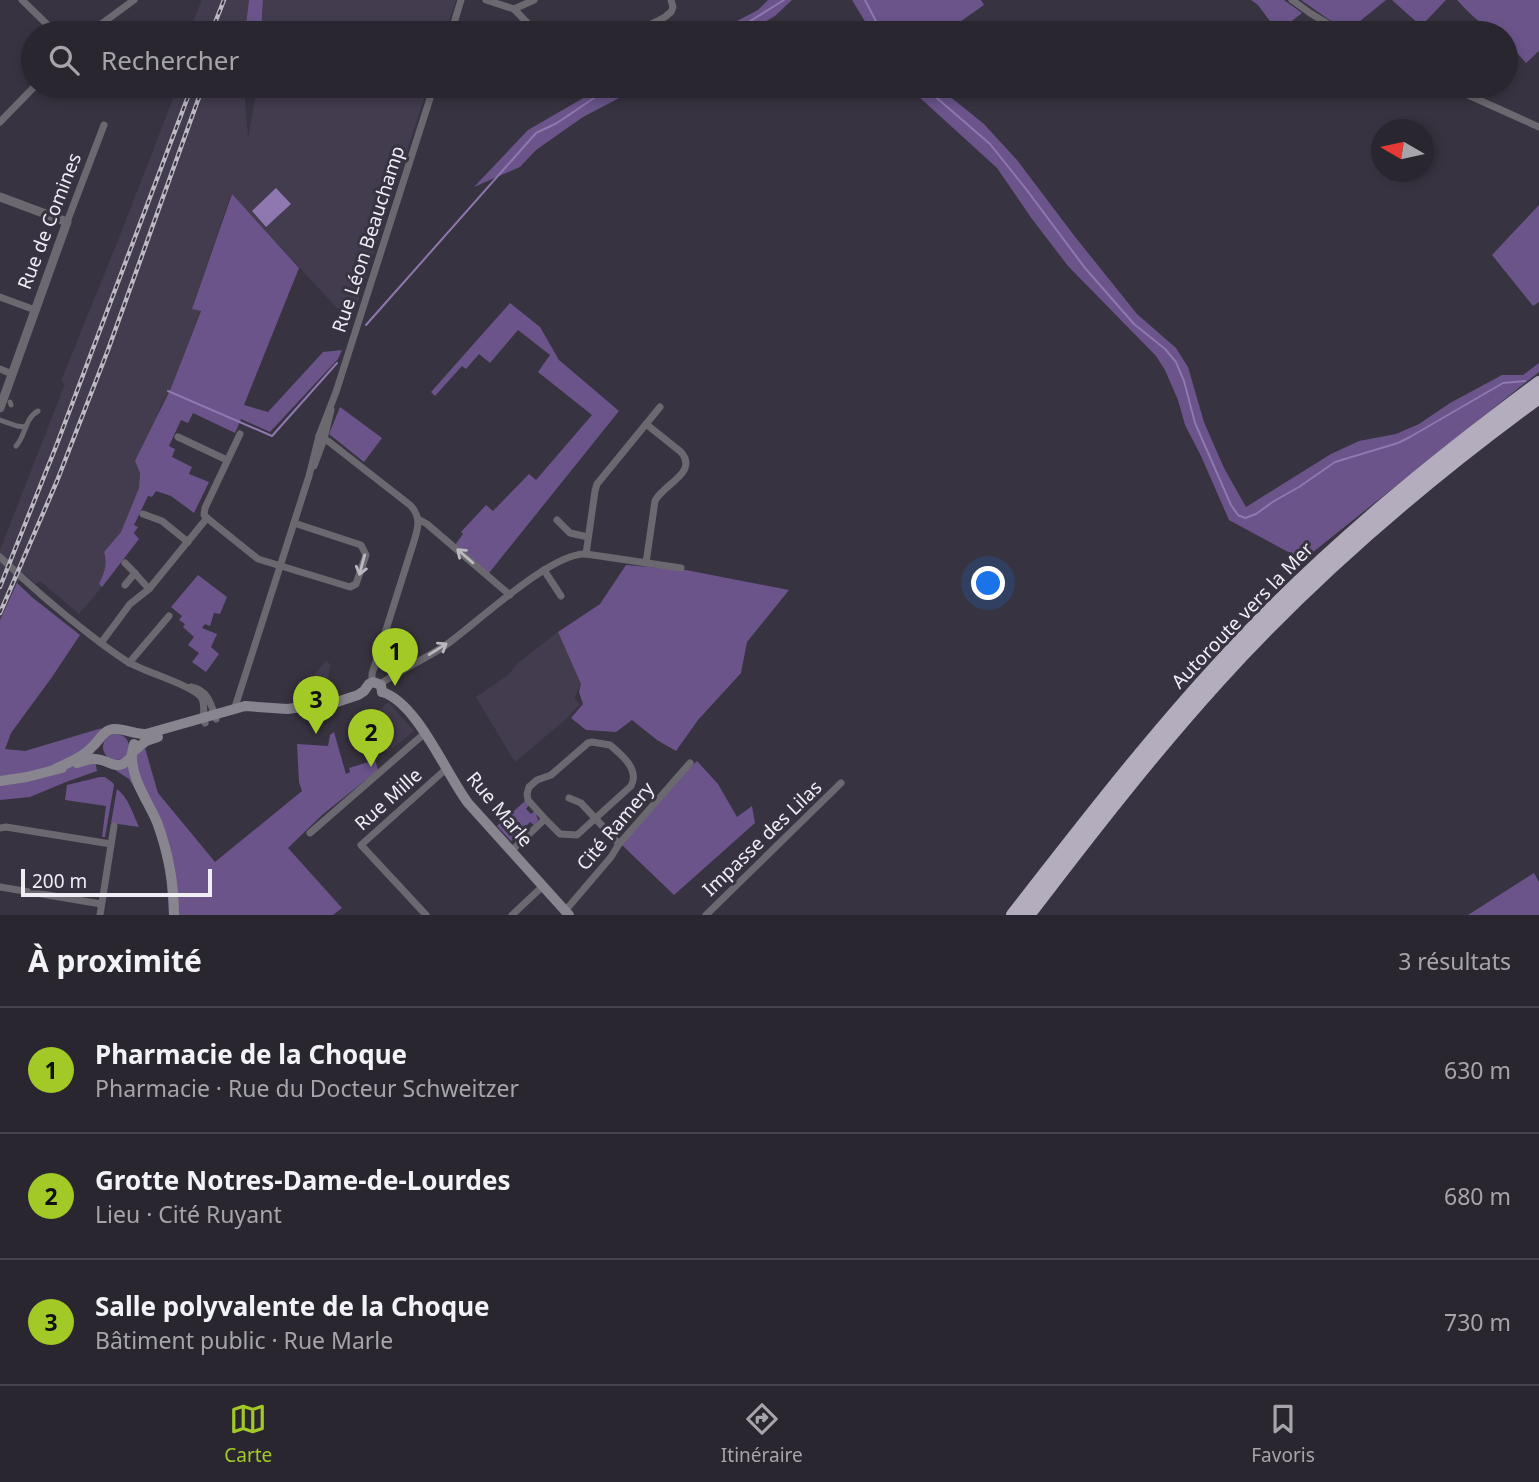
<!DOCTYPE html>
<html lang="fr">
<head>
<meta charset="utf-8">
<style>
  :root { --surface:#2a2630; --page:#36323c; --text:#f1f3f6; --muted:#a5a5ab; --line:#46434c; --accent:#a3c926 }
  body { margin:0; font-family:"Noto Sans",sans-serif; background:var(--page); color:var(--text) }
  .compass { position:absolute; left:1371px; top:119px; width:63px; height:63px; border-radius:50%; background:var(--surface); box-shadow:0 4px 10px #0003; rotate:279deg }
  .scale { position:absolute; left:21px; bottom:18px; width:191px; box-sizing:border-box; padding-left:7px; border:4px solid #f0edf5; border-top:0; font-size:19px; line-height:24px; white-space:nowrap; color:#f0edf5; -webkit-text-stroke:5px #383340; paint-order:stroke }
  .you { position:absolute; left:989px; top:584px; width:24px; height:24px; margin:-18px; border:5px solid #fff; border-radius:50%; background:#1a73e8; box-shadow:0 0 0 10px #1a73e833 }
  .badge { display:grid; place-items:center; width:46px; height:46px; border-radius:50%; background:var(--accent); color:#111; font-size:23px; font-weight:700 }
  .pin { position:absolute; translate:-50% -58px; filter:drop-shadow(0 2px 4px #0008) }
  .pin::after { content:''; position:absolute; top:37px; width:24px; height:21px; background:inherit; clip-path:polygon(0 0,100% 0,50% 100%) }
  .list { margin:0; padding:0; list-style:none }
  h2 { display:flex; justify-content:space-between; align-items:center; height:91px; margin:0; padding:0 28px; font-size:30px }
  h2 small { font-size:23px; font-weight:400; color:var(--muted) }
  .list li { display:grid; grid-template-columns:46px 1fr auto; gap:21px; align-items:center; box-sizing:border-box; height:126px; padding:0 28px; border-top:2px solid var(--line) }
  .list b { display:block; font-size:26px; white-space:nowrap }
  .list p { margin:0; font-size:23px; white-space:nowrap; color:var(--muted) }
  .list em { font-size:23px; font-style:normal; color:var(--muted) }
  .icon { flex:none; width:38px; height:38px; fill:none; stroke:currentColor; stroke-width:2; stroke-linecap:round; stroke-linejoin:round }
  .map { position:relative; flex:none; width:1539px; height:915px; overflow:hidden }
  .search { position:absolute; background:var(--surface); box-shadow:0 4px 10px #0003; left:21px; right:21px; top:21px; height:77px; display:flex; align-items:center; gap:18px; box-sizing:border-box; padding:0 24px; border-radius:38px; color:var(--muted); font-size:26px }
  .sheet { height:469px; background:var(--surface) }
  nav { display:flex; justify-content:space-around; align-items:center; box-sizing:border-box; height:98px; border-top:2px solid var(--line); background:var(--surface); font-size:19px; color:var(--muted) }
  nav a { display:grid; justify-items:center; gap:4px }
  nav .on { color:var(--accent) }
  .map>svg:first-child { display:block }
</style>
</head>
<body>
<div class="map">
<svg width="1539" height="915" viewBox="0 0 1539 915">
  <rect width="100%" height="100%" fill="#383340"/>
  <!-- built -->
  <g fill="#433c4f">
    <polygon points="202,0 249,0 245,33 188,33"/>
    <polygon points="263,0 456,0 445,33 261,33"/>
    <polygon points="178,86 244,86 248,139 257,86 428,86 351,323 231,194 192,309 201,310 171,388 161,405 140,473 139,488 121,532 104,552 106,558 105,573 99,584 102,587 79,614 40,581 36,584 23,573 0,620 0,550 65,384 61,381 119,238"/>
    <polygon points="558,632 581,684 574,698 580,704 565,720 515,762 476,697 508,675 518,663"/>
    <polygon points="326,661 330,664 326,700 293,704 293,700"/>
    <polygon points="388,702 414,731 387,753 375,714"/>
  </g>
  <!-- green -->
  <g fill="#6a548a">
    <polygon points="249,0 263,0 261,33 245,33"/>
    <polygon points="768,0 792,0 775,16 746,33 714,33 758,10"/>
    <polygon points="852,0 981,0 984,5 944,33 872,33"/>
    <polygon points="1251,0 1284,0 1302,13 1278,32 1258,5"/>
    <polygon points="1301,0 1386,0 1349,30 1328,19"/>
    <polygon points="1392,0 1446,0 1421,26"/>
    <path d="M1457,0H1539V51L1526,63L1506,40V33C1488,33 1468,12 1457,0Z"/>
    <polygon points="604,86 642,86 583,117 536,150 520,167 474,187 528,130"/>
    <polygon points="907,86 937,86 984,124 1017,160 1076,238 1137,314 1176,348 1188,367 1204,422 1224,468 1246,507 1331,454 1359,441 1396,434 1419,424 1450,403 1502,375 1523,375 1539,363 1539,372 1303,560 1229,520 1201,456 1185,425 1178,400 1165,370 1156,356 1068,266 1032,219 997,168"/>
    <path d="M232,194L299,268L244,405L268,412L323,352L342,350L338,359L270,432L241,419L235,433L193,413L188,423L181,420L169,446L175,449L172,457L192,467L189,474L209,482L194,513L171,496L156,491L152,497L148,496L134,525L138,527L134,533L139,539L102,587L99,584C104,574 108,564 104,552L121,532L139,488L140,473L135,461L171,388L201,311L192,309Z"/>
    <polygon points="1539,205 1539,302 1533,306 1492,255"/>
    <polygon points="510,303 540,327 559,360 619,411 489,573 455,545 463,534 461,532 486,505 493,511 529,474 536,480 592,415 538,372 550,355 518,330 490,363 479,354 466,369 462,366 435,396 431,392"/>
    <polygon points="340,407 382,438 364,462 329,434"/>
    <polygon points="626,565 686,570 789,590 747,642 741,673 698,720 676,751 657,740 632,720 616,732 586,730 571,718 583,704 579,692 581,684 558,632 600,604"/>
    <polygon points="198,575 227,597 220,614 214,613 210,626 205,624 202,628 217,634 211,647 219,654 206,672 192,662 199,653 188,645 194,637 183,627 185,624 179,620 182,616 171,607"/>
    <polygon points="17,583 33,598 80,635 52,677 11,733 5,749 25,751 102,728 92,744 97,771 66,782 30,797 0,800 0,620"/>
    <polygon points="334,732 346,774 350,772 349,768 375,760 378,770 322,815 288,848 342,908 333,915 169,915 166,870 158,838 145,805 129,779 115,770 145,748 158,793 215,862 302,791 299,782 297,744 328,746 330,735"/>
    <circle cx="116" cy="747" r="13"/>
    <polygon points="697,761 718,784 737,817 752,806 755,823 674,895 621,844 685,772"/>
    <polygon points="100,777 105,777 113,783 114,785 105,837 102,837 106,806 65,800 67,785"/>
    <path d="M117,789C128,797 133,814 139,827L111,823Z"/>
    <polygon points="525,801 529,805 526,809 531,814 535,811 538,820 534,825 530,822 519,833 520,834 511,841 497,826"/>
    <polygon points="1534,873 1539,882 1539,915 1468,915"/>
  </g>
  <!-- water -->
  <polygon fill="#8f77b0" points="276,188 291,204 266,227 252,211"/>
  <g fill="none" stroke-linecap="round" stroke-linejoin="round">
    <!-- stream -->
    <g stroke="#8f77b0" stroke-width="2">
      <polyline points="865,0 882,33"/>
      <polyline points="731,33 784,0"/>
      <polyline points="923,86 990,144 1026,189 1085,268 1134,324 1165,349 1176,362 1184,381 1195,423 1231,505 1238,515 1245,518 1256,514 1274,501 1299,487 1335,462 1398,443 1410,437 1503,383 1525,381"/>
      <polyline points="366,325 536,133 557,123 600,94 618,86"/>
      <polyline points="168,391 272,436 337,363"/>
    </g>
    <!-- pedestrian -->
    <g stroke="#6b696f" stroke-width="5">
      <polyline points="10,402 11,405"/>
      <polyline points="0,420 17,426 26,427"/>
      <path d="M16,446C26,436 24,419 38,411"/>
    </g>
    <!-- minor -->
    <g stroke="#6b696f" stroke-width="7">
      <polyline points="22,0 56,33"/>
      <polyline points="486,0 514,9 537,33"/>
      <polyline points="1292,0 1310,13 1343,33"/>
      <polyline points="514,9 534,0"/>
      <polyline points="89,33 134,0"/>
      <polyline points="451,33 461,0"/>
      <polyline points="634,33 665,17 671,12 673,7 671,0"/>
      <polyline points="1448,86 1539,127"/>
      <polyline points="0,122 35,86"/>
      <polyline points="67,222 104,125"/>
      <polyline points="0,297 35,310"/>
      <polyline points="0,369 12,374"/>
      <path d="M646,424L681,452C699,473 663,484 655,501L646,563"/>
      <path d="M319,436L328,441L410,505C420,515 419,525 415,538L372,674V682"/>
      <polyline points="178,437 227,460"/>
      <polyline points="314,466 324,439 331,410"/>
      <polyline points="143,514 162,521 188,542"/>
      <polyline points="207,518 204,515 205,508 240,434"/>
      <polyline points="418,519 427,524 510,595"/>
      <polyline points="557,520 570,533 588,537"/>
      <polyline points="586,554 595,491 597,484 660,407"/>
      <path d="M0,557C28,584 58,610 89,634C102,644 115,654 128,662C145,672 191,685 201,697C206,704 202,715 205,723"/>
      <polyline points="125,563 132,570 149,589"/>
      <polyline points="544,570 561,596"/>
      <polyline points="125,585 135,573"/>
      <polyline points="101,643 130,604 149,589 207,518 258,559 350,587 356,584 366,555 361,545 294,523"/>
      <polyline points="129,663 169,616"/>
      <path d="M380,684C401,670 425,659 446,645C476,624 551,552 586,554L681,568"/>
      <path d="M191,687C208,690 211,704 216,719"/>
      <polyline points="234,710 309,476 319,436 336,392 434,86"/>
      <polyline points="569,798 581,803 619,844"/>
      <polyline points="0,828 6,827 111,844"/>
      <polyline points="310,833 425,733"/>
      <path d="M511,851L545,819L560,834L577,835L631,786C640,770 622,755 610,745L592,742L588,743L551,775L537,780L529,787L527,794L528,800L545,819"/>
      <polyline points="0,887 101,904"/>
      <polyline points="565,911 611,857 619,844 690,763"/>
      <polyline points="100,915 114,826"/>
      <polyline points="426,915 361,845 446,769"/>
      <polyline points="512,915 543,886"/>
      <polyline points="706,915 841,783"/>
    </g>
    <!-- tertiary -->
    <polyline stroke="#6b696f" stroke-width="9" points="0,197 67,222 0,408"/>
    <!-- secondary -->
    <g stroke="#88858f" stroke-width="10">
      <path d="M382,692C417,702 446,774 468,803L569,915"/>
      <polyline points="134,751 146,741 158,737"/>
      <path d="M132,755C131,779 148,801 157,822C168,852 174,883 174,915"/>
      <path d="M77,763C83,761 89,759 94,759C111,759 116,774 131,757L134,744"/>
      <path d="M55,769C68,763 83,757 93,746C100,740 103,730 114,729C124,728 135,735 146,734L245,706L287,709L334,703L358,695L364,691L369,684L373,682L381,685L382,692"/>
      <polyline points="0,781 27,777 62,768"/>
    </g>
    <!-- motorway -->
    <g stroke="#b3adbd" stroke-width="14">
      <path d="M1013,915C1087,820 1160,725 1243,638C1333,543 1434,461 1539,383"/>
      <path d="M1028,915C1089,835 1151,755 1218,681C1314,575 1424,481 1539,397"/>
    </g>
    <defs>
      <g id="rail">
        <polyline points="211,33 224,0"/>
        <polyline points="0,587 57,444 192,86"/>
        <polyline points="0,613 57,481 108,350 203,86"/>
      </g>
    </defs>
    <!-- rail casing -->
    <use href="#rail" stroke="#bdb9c3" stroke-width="4.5"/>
    <!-- rail -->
    <use href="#rail" stroke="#383340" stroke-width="2" stroke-dasharray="5" stroke-linecap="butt"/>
  </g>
  <!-- one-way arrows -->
  <defs><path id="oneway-shaft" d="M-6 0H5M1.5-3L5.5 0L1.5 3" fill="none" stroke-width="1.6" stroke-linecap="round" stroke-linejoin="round" transform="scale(1.75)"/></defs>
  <g stroke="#bbb8bf">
    <use href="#oneway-shaft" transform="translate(465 556) rotate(-139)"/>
    <use href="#oneway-shaft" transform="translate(362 565) rotate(105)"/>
    <use href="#oneway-shaft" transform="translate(438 649) rotate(-32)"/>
  </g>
  <g text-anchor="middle" stroke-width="6" stroke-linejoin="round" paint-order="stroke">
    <!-- street labels -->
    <g font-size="19" fill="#f0edf5" stroke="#383340">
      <text transform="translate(49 221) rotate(-69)" y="7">Rue de Comines</text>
      <text transform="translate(368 239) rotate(-72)" y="7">Rue Léon Beauchamp</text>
      <text transform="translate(1242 615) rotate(-46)" y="7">Autoroute vers la Mer</text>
      <text transform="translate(388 799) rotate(-42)" y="7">Rue Mille</text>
      <text transform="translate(500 809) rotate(50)" y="7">Rue Marle</text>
      <text transform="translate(615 826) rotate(-50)" y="7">Cité Ramery</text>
      <text transform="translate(762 838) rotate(-44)" y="7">Impasse des Lilas</text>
    </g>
  </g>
</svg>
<svg class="compass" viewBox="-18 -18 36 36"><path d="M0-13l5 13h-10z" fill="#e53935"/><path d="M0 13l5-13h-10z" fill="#a5a5ab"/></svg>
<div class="scale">200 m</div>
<div class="you"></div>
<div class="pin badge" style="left:395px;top:686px">1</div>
<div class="pin badge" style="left:371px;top:767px">2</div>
<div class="pin badge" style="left:316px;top:734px">3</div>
<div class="search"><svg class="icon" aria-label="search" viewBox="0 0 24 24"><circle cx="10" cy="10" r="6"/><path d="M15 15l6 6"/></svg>Rechercher</div>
</div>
<section class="sheet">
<h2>À proximité<small>3 résultats</small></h2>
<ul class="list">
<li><span class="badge">1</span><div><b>Pharmacie de la Choque</b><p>Pharmacie · Rue du Docteur Schweitzer</p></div><em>630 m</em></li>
<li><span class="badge">2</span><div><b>Grotte Notres-Dame-de-Lourdes</b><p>Lieu · Cité Ruyant</p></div><em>680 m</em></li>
<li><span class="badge">3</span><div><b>Salle polyvalente de la Choque</b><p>Bâtiment public · Rue Marle</p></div><em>730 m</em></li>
</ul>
</section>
<nav>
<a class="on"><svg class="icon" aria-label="map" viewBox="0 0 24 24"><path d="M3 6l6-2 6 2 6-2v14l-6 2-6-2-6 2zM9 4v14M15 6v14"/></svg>Carte</a>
<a><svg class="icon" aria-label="directions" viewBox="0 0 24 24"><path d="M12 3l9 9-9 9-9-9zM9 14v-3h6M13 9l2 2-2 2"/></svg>Itinéraire</a>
<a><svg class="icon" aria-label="saved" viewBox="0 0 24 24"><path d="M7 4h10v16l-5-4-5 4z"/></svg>Favoris</a>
</nav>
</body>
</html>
